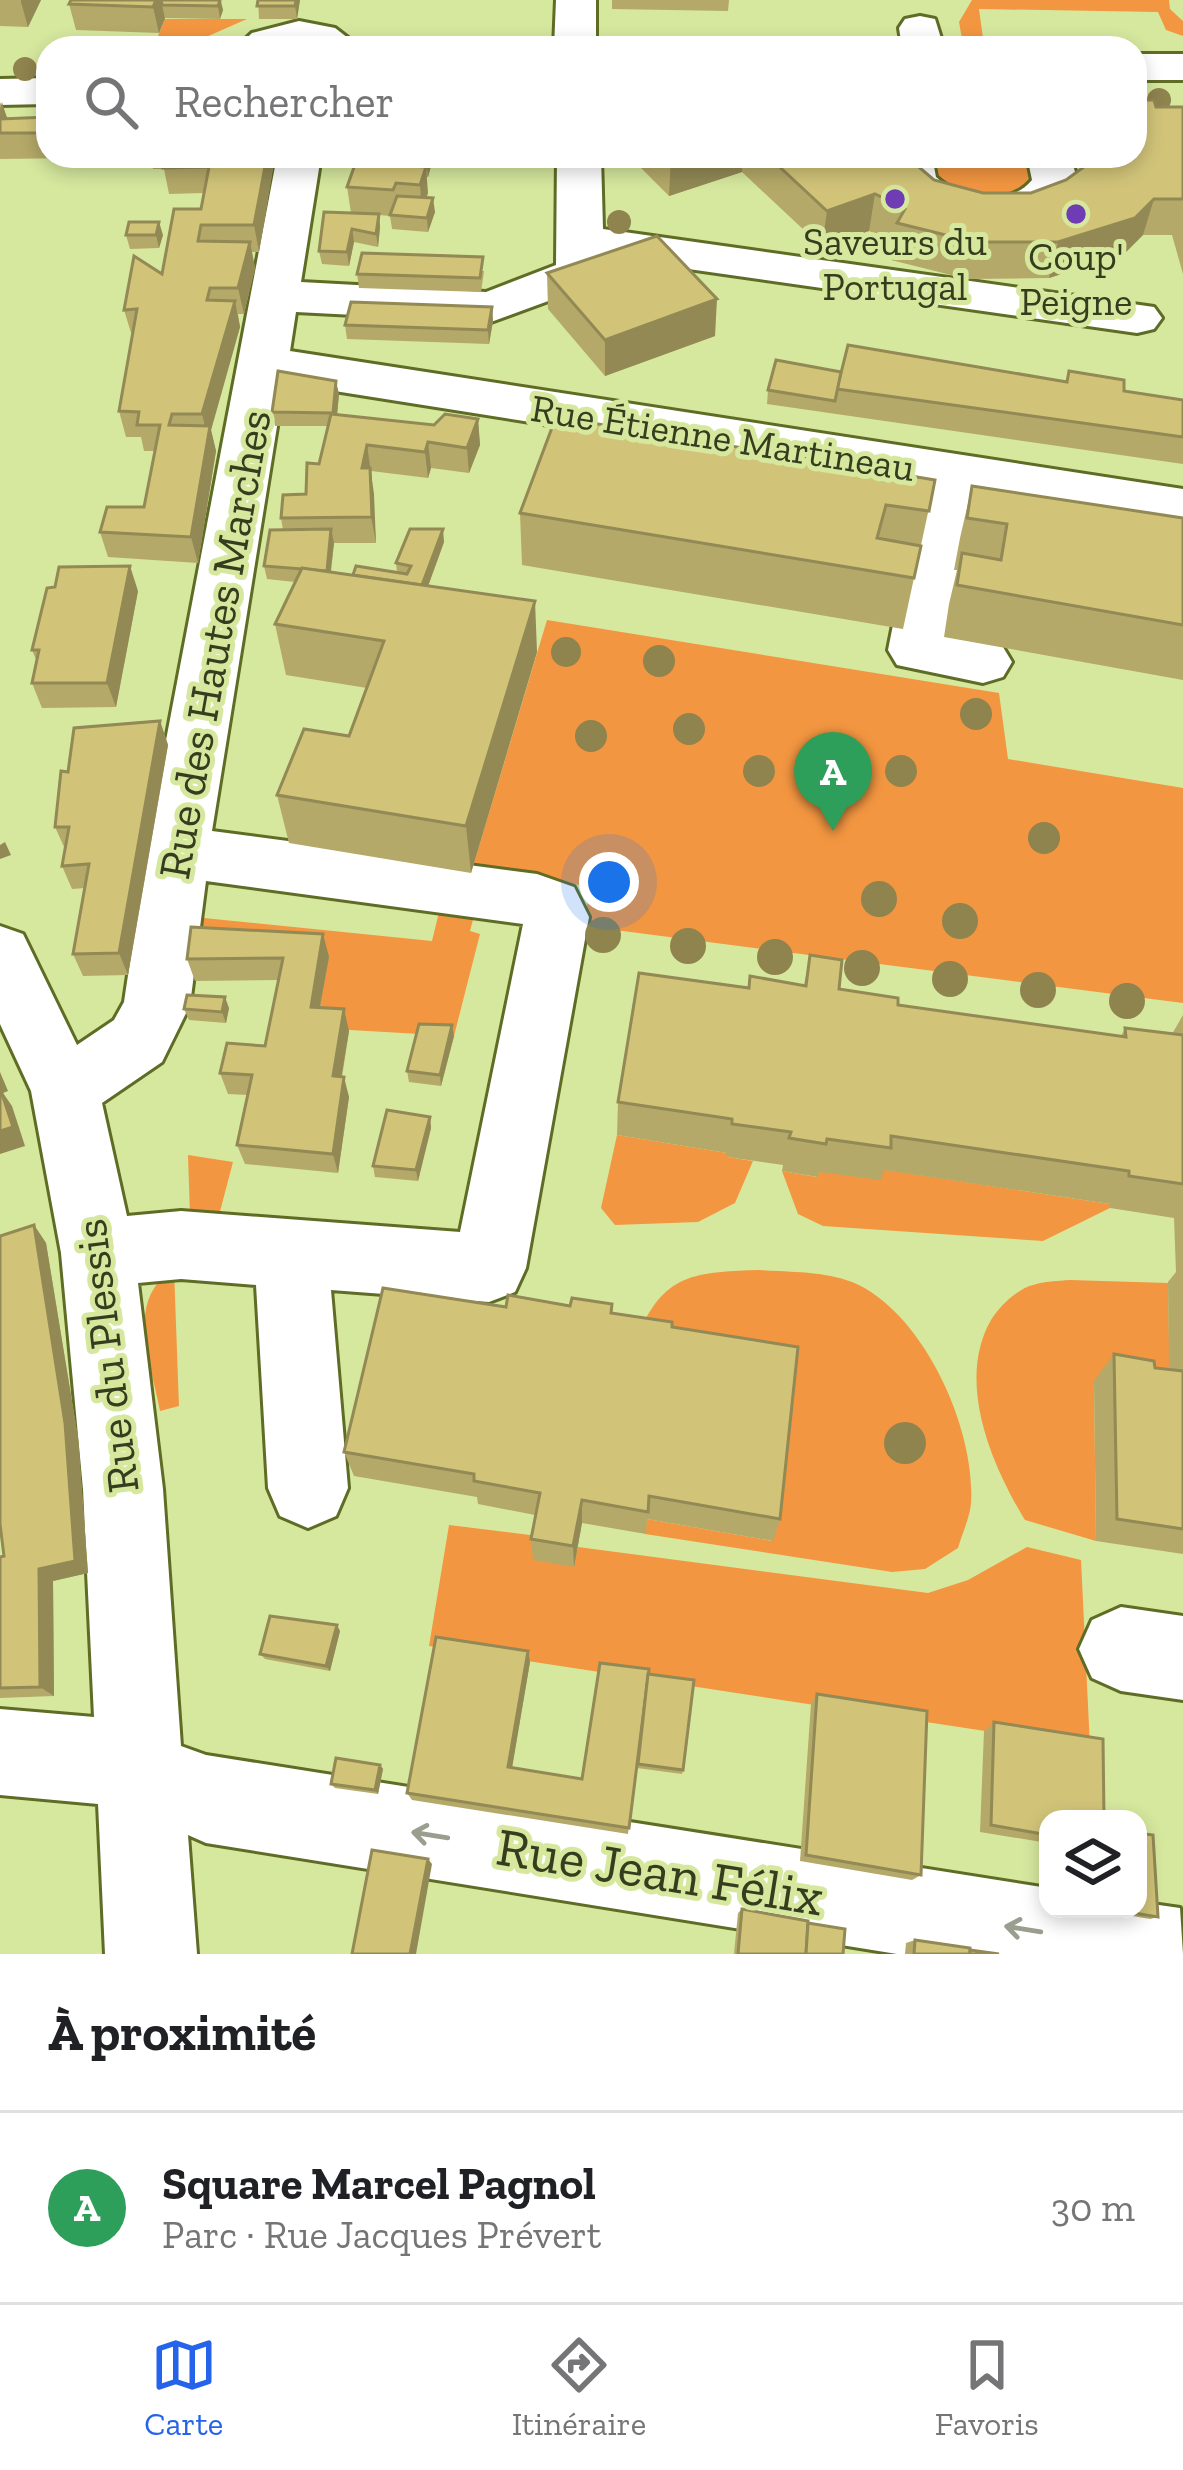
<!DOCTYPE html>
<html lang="fr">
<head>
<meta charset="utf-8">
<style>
  :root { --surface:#fff; --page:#f6f6f6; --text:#202124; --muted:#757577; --line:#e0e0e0; --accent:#2563eb }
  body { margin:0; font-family:"Zilla Slab",serif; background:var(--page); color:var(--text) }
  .controls { position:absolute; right:36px; bottom:36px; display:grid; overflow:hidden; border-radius:24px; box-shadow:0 6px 18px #0003 }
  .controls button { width:108px; height:108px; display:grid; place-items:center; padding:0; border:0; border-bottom:3px solid var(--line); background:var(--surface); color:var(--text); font:60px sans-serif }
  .you { position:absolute; left:609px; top:882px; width:42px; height:42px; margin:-30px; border:9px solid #fff; border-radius:50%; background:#1a73e8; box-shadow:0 0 0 18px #1a73e833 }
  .badge { display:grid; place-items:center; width:78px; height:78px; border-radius:50%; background:var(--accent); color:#fff; font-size:39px; font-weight:700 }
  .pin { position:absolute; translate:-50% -99px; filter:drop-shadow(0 3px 6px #0008) }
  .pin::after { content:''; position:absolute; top:63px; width:42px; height:36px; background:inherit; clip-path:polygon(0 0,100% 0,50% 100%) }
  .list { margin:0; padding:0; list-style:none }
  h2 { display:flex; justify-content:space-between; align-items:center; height:156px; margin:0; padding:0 48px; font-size:51px }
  h2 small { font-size:39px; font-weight:400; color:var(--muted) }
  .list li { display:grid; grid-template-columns:78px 1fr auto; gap:36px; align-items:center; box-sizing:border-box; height:192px; padding:0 48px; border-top:3px solid var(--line) }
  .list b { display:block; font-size:45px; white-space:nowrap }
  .list p { margin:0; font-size:39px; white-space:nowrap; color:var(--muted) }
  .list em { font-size:39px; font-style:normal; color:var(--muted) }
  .icon { flex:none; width:66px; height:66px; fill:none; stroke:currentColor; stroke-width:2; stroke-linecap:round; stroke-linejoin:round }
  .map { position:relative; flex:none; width:1183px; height:1954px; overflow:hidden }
  .search { position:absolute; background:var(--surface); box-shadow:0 6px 18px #0003; left:36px; right:36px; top:36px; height:132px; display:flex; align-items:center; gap:30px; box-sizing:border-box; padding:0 42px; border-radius:36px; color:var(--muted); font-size:45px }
  .sheet { height:348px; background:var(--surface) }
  nav { display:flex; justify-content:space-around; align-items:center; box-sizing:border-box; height:168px; border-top:3px solid var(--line); background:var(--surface); font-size:33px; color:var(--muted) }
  nav a { display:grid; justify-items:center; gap:6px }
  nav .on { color:var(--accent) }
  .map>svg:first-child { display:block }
</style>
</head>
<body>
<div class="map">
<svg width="1183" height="1954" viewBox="0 0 1183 1954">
  <rect width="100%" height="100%" fill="#d6e89e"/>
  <!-- green -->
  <g fill="#f39641">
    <polygon points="972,0 1169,0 1170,9 1183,21 1183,36 1166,30 1158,12 979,9 983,38 962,39 959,22"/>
    <polygon points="165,19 247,19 181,48 153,48"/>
    <polygon points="925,156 1034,156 1044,173 1016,201 938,190"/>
    <polygon points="547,620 999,693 1008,759 1183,788 1183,1003 584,926 590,886 471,873"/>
    <polygon points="440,908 475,912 470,931 480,934 454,1036 316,1028 328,957 199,949 204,918 432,941"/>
    <polygon points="617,1135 727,1153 727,1157 753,1161 735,1203 698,1222 615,1225 601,1208"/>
    <polygon points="188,1155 233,1162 218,1219 190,1215"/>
    <polygon points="880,1169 1110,1204 1110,1208 1043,1241 823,1226 798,1214 782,1171 817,1177 819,1172"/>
    <path d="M174,1269L179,1406L160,1411C151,1362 124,1300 174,1269Z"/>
    <path d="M759,1270C788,1272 824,1271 852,1282C923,1311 976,1429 971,1503C970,1517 962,1534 958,1548L925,1569L892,1572L645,1534L647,1519L772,1541L634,1345C661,1275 689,1272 759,1270Z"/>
    <path d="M1070,1280L1168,1283L1170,1399L1094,1382L1096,1541L1025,1520C991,1464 956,1381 991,1320C1000,1306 1017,1289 1033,1285C1044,1281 1058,1281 1070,1280Z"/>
    <polygon points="449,1525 538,1536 573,1566 578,1547 928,1593 968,1580 1027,1547 1081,1560 1090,1747 429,1646"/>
  </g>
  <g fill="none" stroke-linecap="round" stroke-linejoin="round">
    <defs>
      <g id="minor">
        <polygon points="556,0 596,0 596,48 554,48"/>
        <polygon points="920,16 935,19 944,48 902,48 899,28 905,19"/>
        <polygon points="299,21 335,28 361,48 236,48 252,33"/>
        <rect x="1135" y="54" width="48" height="26"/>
        <polygon points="48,78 48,104 0,105 0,79"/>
        <path d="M277,156H321L301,282L486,292L556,265L557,156H601L603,229L1154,307L1162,318L1154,329L1137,333L604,257V269L592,285L491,322L296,312L290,351L1183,489V525L973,492L948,635L1003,647L1012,662L1003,677L983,683L897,665L888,650L921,484L284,383L212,831L537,874L574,887L589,917L526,1268L515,1292L489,1302L331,1290L348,1488L336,1516L308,1528L280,1516L268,1488L256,1285L181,1279L138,1283L163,1489L181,1746L206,1755L1048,1888V1909H1138V1902L1180,1908L1183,1954H897L206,1843L188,1835L197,1954H105L98,1804L0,1795V1709L94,1717L83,1489L61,1253L31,1091L0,1024V926L23,934L77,1045L114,1020L124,1002L152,814ZM206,881L523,924L460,1232L181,1211L127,1216L102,1103L162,1062L190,1005Z"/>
        <path d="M888,156H932L936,177C960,199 1009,208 1032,180L1027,156H1071L1077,180C1071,190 1065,203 1055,209C1013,234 918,233 893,183C889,175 889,165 888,156Z"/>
        <polygon points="1121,1607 1183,1616 1183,1700 1121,1691 1092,1678 1079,1649 1092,1620"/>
      </g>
    </defs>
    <!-- minor casing -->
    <use href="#minor" stroke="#5e6c25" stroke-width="6"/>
    <!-- minor -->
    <use href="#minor" fill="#fff" fill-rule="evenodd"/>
  </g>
  <!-- trees -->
  <g fill="#8f834e">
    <circle cx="25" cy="69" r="12"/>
    <circle cx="1159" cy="100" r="12"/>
    <circle cx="619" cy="222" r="12"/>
    <circle cx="566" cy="652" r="15"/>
    <circle cx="659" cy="661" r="16"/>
    <circle cx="976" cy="714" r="16"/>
    <circle cx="689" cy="729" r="16"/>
    <circle cx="591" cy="736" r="16"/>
    <circle cx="759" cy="771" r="16"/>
    <circle cx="901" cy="771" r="16"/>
    <circle cx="1044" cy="838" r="16"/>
    <circle cx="879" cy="899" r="18"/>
    <circle cx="960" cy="921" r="18"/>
    <circle cx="603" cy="935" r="18"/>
    <circle cx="688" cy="946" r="18"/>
    <circle cx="775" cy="957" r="18"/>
    <circle cx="862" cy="968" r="18"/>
    <circle cx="950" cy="979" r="18"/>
    <circle cx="1038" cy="990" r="18"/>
    <circle cx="1127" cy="1001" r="18"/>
    <circle cx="905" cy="1443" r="21"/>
  </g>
  <!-- wall -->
  <g fill="#b4a968">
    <polygon points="0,0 41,0 28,27 0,26"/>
    <polygon points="221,0 223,10 220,19 164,18 159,33 76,30 69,4"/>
    <polygon points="258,0 300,0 297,19 259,19"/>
    <polygon points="612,0 729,0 728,11 612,9"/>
    <polygon points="0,102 8,119 48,117 48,156 75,156 74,158 0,159"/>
    <polygon points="1156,107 1183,107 1183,274 1172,235 1143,235 1124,254 1049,278 967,279 891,260 894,243 869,231 822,247 742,172 669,196 629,156 906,156 934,180 983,193 1031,193 1066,180 1084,167 1081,156 1135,156"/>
    <polygon points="150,156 275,156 259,252 252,252 255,268 244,314 238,314 240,327 211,430 216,451 198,563 108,557 100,532 144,507 155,451 144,451 141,437 126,437 119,411 132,336 124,310 162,274 201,209 204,193 169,194 164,169 153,169"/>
    <polygon points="320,156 430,156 431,166 428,177 426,177 426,198 435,212 428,232 392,229 390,216 379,215 380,227 378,247 354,242 349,266 322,264 319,251 351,213 347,187 357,159 321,159"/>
    <polygon points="430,156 446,156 443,167 431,166"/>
    <polygon points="126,235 163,235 159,248 130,249"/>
    <polygon points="484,271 481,292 359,288 357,274"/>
    <polygon points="547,273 715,336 605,376 548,309"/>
    <polygon points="492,307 493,321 489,344 347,339 345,325"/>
    <polygon points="1069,371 1124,391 1183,400 1183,464 767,404 768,390 841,372 1066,381"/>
    <polygon points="339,394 337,414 434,425 478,419 480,445 469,473 431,468 428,478 371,471 376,543 334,543 331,572 353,575 397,572 396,563 444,542 428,586 537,652 471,873 289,843 277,795 349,736 367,688 286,675 275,624 295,582 267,579 264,566 283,530 281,518 306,494 319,464 328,426 275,426 272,412"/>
    <polygon points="935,480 903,629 522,565 520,513"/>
    <polygon points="972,486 1183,518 1183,680 944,637 949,604 957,570 954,570 960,538"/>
    <polygon points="138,591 116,707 42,708 32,683 37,662 32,650"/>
    <polygon points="160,721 168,745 128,975 83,976 73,954 85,888 72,889 62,866 65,849 55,827 68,772"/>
    <polygon points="323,934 329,957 320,1007 349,1031 342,1077 349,1097 338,1173 245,1164 237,1145 248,1095 228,1094 220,1073 265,1046 279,980 195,981 187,959"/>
    <polygon points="810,955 839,989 898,1005 1121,1036 1125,1028 1172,1034 1183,1015 1183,1554 1096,1541 1094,1381 1114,1354 1155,1368 1169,1370 1168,1282 1176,1272 1174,1218 1110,1208 1110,1204 884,1170 881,1180 819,1172 818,1177 782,1171 783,1165 727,1157 727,1153 617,1135 618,1102 749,988 804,985"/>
    <polygon points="229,1008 226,1023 189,1020 184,1009"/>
    <polygon points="454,1036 441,1086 409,1082 407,1071"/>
    <polygon points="430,1117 431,1128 418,1181 375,1177 373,1166"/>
    <polygon points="34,1225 46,1243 78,1438 88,1573 53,1581 54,1696 0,1698 0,1557 4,1556"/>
    <polygon points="506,1307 611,1313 672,1327 780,1519 773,1541 647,1519 646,1534 582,1523 574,1567 533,1560 531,1539 535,1515 478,1504 477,1497 354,1476 344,1452"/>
    <polygon points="340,1631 330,1671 265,1659 260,1654"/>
    <polygon points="530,1662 512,1767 582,1779 648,1674 683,1770 682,1774 637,1768 645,1700 628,1834 412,1800 407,1793"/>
    <polygon points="817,1694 921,1875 912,1880 800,1861 811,1704"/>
    <polygon points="994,1722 1048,1819 1048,1843 980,1832 984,1731"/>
    <polygon points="380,1765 383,1769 378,1794 335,1788 331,1784"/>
    <polygon points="742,1909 808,1923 843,1954 734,1954 738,1913"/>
    <polygon points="1091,1909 1138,1909 1158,1917 1150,1919"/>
    <polygon points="915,1940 970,1950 999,1954 905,1954 906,1943"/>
  </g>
  <!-- shaded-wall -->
  <g fill="#928955">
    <polygon points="21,0 41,0 28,27 21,2"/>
    <polygon points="156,0 161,0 165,19 159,33 153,7"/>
    <polygon points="220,0 223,10 220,19 218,6"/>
    <polygon points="296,0 300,0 297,19 295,6"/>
    <polygon points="2,102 10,128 0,128 0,110"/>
    <polygon points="267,156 275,156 259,252 254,225"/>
    <polygon points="426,156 430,156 431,166 428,177"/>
    <polygon points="671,156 743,156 742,172 669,196"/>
    <polygon points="426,167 428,193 422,212 420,185"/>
    <polygon points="875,194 869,231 822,247 827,211"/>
    <polygon points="433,198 435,212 428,232 427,218"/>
    <polygon points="1154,199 1143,235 1124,254 1049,278 1058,242"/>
    <polygon points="379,214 380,227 378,247 376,234"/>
    <polygon points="159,222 163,235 159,248 156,235"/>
    <polygon points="352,229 354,242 349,266 347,252"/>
    <polygon points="250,242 255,268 244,314 238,288"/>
    <polygon points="717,299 715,336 605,376 605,340"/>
    <polygon points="235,301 240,327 211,430 216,451 198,563 191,537 208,439 202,414"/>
    <polygon points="492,307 493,321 489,344 488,330"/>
    <polygon points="336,381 339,394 336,426 333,413"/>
    <polygon points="478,419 480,445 469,473 467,448"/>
    <polygon points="428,442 431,468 428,478 425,452"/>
    <polygon points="367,445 374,494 376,543 362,468"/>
    <polygon points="331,529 334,543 329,584 327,571"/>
    <polygon points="443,529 444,542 423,600 421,586"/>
    <polygon points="130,566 138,591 116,707 107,683"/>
    <polygon points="535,601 537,652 471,873 466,826"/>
    <polygon points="160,721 168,745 128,975 119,953"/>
    <polygon points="5,842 11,855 0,859 0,845"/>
    <polygon points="323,934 329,957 316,1028 311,1007"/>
    <polygon points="225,997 229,1008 226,1023 222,1012"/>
    <polygon points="344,1009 349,1031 338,1097 333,1076"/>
    <polygon points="452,1025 454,1036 441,1086 440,1075"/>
    <polygon points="0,1072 8,1091 3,1093 12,1106 25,1146 0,1154"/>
    <polygon points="344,1077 349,1097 338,1173 333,1154"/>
    <polygon points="430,1117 431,1128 418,1181 416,1170"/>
    <polygon points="34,1225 46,1243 78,1438 88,1573 53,1581 54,1696 40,1687"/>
    <polygon points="582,1500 582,1523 574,1567 573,1546"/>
    <polygon points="337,1625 340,1631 330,1671 326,1666"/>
    <polygon points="528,1651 530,1662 511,1774 508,1767"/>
    <polygon points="380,1765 383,1769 378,1794 375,1790"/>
    <polygon points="428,1859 432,1864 416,1954 410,1954"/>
  </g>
  <!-- building -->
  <g fill="#d1c479" stroke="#928955" stroke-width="3">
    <polygon points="71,0 156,0 153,7 69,4"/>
    <polygon points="161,0 220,0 218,6 162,5"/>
    <polygon points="258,0 296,0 295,6 257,6"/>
    <polygon points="1135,100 1154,100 1156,107 1183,107 1183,199 1154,199 1135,218 1058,242 974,242 897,223 905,209 875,194 827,211 768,156 906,156 934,180 983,193 1031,193 1066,180 1092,161 1092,156 1135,156"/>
    <polygon points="48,117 48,133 0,133 0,119"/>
    <polygon points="166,156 267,156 254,225 201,225 198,241 250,242 238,288 210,288 207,300 235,301 202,414 172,414 169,425 210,426 191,537 100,532 107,507 144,507 160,425 137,425 139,412 119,411 137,309 124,310 134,256 162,274 174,209 201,209 209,167 163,168"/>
    <polygon points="358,156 414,156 410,166 426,167 420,185 396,183 393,190 347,187"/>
    <polygon points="397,196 433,198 427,218 390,215"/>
    <polygon points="324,212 379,214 376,234 352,229 347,252 319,251"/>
    <polygon points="129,222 159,222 156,235 126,235"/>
    <polygon points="657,236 717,299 605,340 547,273"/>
    <polygon points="362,253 483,257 480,278 357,274"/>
    <polygon points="351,302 492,307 488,330 345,325"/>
    <polygon points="848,345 1067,382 1069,371 1124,380 1124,391 1183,400 1183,437 837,389"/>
    <polygon points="776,360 841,372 835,401 768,390"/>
    <polygon points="278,371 336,381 333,413 272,412"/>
    <polygon points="331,414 434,425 445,414 478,419 467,448 428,442 425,452 367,445 362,468 370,468 372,517 281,518 283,495 306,494 307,463 319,464"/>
    <polygon points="556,417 935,480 929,511 886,505 877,538 921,546 914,578 520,513"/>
    <polygon points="972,486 1183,518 1183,625 957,585 962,553 1001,560 1007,524 967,518"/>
    <polygon points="331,529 327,571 264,566 270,530"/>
    <polygon points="410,529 443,529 422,585 353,575 356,566 407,574 411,566 396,563"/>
    <polygon points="130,566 107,683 32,683 39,650 32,650 47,588 55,587 59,567"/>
    <polygon points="302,568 535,601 466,826 277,795 304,729 349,736 384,641 275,624"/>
    <polygon points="160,721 119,953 73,954 89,864 62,866 69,827 55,827 61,771 68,772 74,728"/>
    <polygon points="191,927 323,934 311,1007 344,1009 333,1076 344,1077 333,1154 237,1145 252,1075 220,1073 227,1043 265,1046 283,958 187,959"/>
    <polygon points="810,955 842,960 839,989 898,998 898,1005 1126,1037 1125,1028 1183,1035 1183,1184 1129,1176 1129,1171 891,1136 891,1148 827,1139 826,1144 789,1138 791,1132 732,1124 732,1119 618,1102 639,973 749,988 750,976 806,986"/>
    <polygon points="187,995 225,997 222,1012 184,1009"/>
    <polygon points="419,1024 452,1025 440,1075 407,1071"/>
    <polygon points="0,1088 13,1127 0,1131"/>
    <polygon points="387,1110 430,1117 416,1170 373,1166"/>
    <polygon points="34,1225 65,1423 75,1561 39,1569 40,1687 0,1688 0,1557 4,1556 0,1524 0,1236"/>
    <polygon points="383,1288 506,1307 508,1295 570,1306 572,1298 612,1304 611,1313 672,1322 672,1327 798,1347 780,1519 649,1496 648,1512 582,1500 573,1546 531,1539 540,1493 474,1481 474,1474 344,1452"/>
    <polygon points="1114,1354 1154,1361 1155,1368 1183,1371 1183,1529 1117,1519"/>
    <polygon points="270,1616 337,1625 326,1666 260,1654"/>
    <polygon points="436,1637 528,1651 508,1767 582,1779 600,1663 649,1669 629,1828 407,1793"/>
    <polygon points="648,1674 694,1680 683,1770 638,1764"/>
    <polygon points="817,1694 927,1711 921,1875 806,1855"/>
    <polygon points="994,1722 1103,1739 1104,1819 1048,1819 1048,1835 991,1825"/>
    <polygon points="336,1758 380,1765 375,1790 331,1784"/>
    <polygon points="1138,1833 1153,1835 1158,1917 1110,1909 1138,1909"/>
    <polygon points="372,1850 428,1859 410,1954 352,1954"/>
    <polygon points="742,1909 808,1921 806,1954 738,1954"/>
    <polygon points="808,1923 845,1929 843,1954 806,1954"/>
    <polygon points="915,1940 970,1948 970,1954 914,1954"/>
    <polygon points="970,1950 999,1954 970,1954"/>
  </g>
  <!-- one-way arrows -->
  <defs><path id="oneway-shaft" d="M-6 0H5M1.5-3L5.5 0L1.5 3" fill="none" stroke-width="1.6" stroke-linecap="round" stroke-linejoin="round" transform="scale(3)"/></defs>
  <g stroke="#9a9e8f">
    <use href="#oneway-shaft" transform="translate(430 1835) rotate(-171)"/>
    <use href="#oneway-shaft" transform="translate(1023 1929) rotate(-171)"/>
  </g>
  <!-- markers -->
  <g fill="#703cb3" stroke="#d6e89e" stroke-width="4.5">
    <circle cx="895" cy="199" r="12"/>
    <circle cx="1076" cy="214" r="12"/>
  </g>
  <g text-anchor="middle" stroke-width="10" stroke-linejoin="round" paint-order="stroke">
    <!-- far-poi labels -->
    <g font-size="39" fill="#363d1f" stroke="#d6e89e">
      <text x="895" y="255">Saveurs du<tspan x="895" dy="45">Portugal</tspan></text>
      <text x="1076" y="270">Coup'<tspan x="1076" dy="45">Peigne</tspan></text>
    </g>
    <!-- far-street labels -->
    <g font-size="39" fill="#363d1f" stroke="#d6e89e">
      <text transform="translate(723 437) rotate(9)" y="14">Rue Étienne Martineau</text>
    </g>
    <!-- street labels -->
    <g font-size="45" fill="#363d1f" stroke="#d6e89e">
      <text transform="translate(214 644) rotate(-80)" y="16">Rue des Hautes Marches</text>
      <text transform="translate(106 1356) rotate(-97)" y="16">Rue du Plessis</text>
    </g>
    <!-- near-street labels -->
    <g font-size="54" fill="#363d1f" stroke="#d6e89e">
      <text transform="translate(660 1871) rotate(9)" y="19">Rue Jean Félix</text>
    </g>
  </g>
</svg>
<div class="controls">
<button><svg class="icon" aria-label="layers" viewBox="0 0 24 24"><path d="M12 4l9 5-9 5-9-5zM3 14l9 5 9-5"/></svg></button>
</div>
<div class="you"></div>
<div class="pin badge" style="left:833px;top:831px;background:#2e9e5b">A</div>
<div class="search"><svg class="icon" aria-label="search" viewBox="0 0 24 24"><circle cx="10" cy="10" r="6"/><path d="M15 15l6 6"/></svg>Rechercher</div>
</div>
<section class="sheet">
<h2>À proximité<small></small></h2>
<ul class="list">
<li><span class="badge" style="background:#2e9e5b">A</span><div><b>Square Marcel Pagnol</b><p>Parc · Rue Jacques Prévert</p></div><em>30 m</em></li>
</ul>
</section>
<nav>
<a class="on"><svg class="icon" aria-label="map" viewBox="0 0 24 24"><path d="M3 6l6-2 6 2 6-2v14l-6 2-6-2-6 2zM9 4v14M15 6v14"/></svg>Carte</a>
<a><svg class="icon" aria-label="directions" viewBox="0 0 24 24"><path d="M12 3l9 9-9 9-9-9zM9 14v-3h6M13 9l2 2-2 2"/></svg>Itinéraire</a>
<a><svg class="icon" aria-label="saved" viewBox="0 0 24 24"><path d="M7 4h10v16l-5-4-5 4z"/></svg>Favoris</a>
</nav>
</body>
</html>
